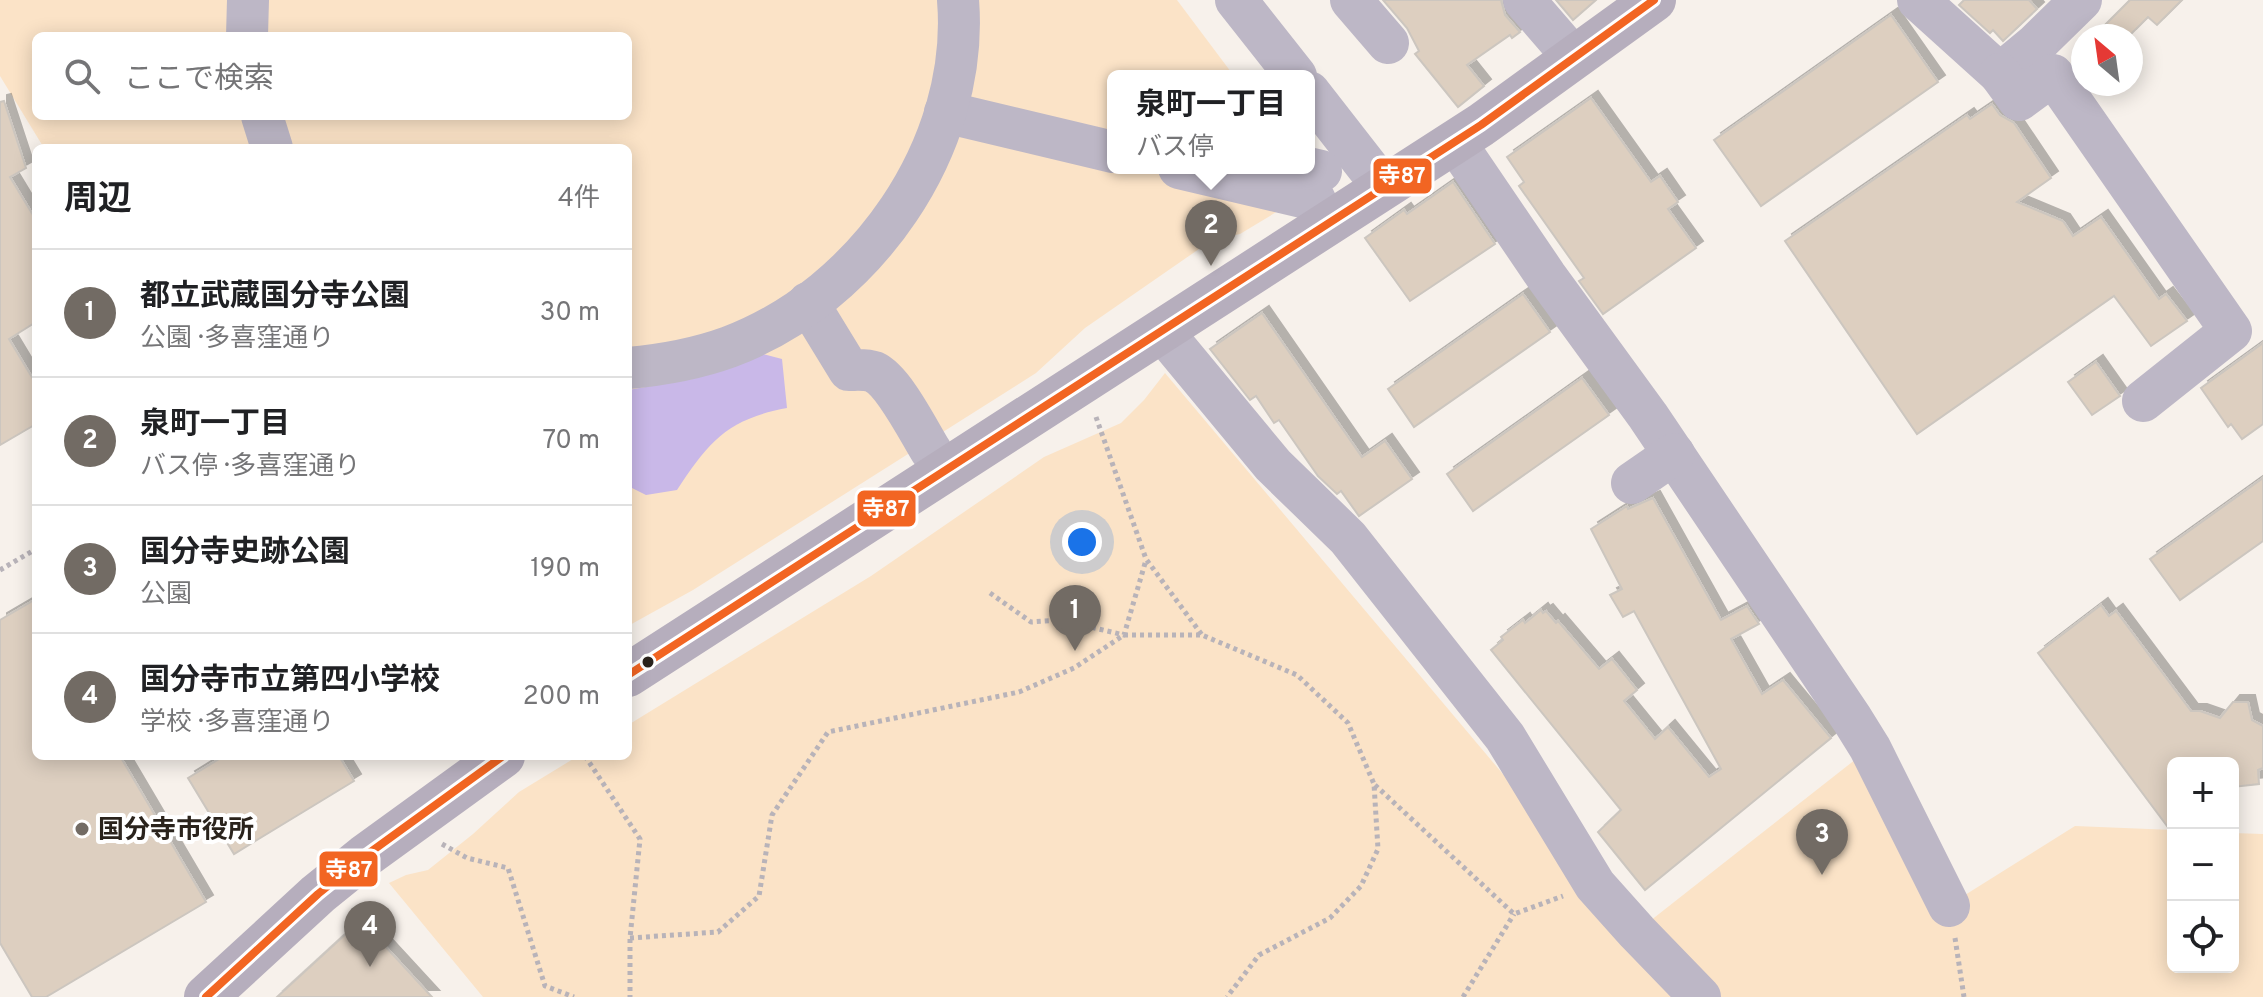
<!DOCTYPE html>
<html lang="ja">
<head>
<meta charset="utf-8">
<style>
  :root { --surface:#fff; --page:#f2f2f2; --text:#202124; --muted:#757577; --line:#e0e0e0; --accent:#726b64 }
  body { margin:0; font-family:Overpass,"Noto Sans JP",sans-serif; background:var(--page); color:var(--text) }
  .controls { position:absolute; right:24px; bottom:24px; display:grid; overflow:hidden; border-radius:12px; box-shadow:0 4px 20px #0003 }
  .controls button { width:72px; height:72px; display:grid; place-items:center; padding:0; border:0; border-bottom:2px solid var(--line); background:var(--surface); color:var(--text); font:40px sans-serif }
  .compass { position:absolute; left:2071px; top:24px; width:72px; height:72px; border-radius:50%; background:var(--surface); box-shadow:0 4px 20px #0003; rotate:331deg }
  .you { position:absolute; left:1082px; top:542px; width:28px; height:28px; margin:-20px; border:6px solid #fff; border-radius:50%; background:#1a73e8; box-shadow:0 0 0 12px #1a73e833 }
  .badge { display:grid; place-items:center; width:52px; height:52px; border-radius:50%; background:var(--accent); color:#fff; font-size:26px; font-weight:700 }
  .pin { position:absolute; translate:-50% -66px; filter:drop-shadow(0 2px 4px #0008) }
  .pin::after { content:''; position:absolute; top:42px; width:28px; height:24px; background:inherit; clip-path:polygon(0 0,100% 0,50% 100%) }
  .popup { position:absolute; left:1107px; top:70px; width:208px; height:104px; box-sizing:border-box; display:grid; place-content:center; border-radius:12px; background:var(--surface); filter:drop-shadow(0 2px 6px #0005); font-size:26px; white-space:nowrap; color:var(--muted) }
  .popup b { font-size:30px; color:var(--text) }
  .popup::after { content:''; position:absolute; left:50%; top:100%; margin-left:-16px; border:16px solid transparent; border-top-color:var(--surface) }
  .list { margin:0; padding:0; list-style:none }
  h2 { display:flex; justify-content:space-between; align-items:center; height:104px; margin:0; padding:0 32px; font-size:34px }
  h2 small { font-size:26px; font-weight:400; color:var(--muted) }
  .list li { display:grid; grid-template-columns:52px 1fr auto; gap:24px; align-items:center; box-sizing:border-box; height:128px; padding:0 32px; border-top:2px solid var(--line) }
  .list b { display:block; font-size:30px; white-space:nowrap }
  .list p { margin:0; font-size:26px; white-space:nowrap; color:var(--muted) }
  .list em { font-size:26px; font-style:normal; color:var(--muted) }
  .icon { flex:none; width:44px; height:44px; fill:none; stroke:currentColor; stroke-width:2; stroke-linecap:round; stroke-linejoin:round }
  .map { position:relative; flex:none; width:2263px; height:997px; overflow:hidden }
  .search { position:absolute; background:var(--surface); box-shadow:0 4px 20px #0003; left:32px; top:32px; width:600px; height:88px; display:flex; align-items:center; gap:20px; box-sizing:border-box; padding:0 28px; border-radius:12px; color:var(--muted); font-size:30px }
  .panel { position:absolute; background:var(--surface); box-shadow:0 4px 20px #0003; left:32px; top:144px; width:600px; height:616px; border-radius:12px }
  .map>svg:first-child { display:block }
</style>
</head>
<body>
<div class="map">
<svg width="2263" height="997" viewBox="0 0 2263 997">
  <defs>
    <filter id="shadow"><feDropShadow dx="7" dy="-7" stdDeviation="0" flood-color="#0004"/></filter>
  </defs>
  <rect width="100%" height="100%" fill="#f7f1eb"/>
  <!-- green -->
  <g fill="#fbe3c7" fill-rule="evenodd">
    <path d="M0,0H1177L1234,76H1113V168H1286L1278,211L1240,234L1212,240L1085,328L1036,373L693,590L628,626V148H44L0,76ZM36,36H628V116H36Z"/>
    <polygon points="1165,373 1636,932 1870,748 1949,905 2075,826 2173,830 2173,967 2233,967 2233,833 2263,834 2263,997 483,997 389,883 406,875 428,870 473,834 519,792 578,756 628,756 628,725 871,576 1044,457 1121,423 1144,400"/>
  </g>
  <!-- water -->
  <path fill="#c9b8e8" d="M752,351L782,359L787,408C728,419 709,441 677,490L646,495L628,486V390L692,379Z"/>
  <!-- building -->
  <g fill="#ddcfc0" stroke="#ccc6bf" stroke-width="2" filter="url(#shadow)">
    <polygon points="1383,0 1501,0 1505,15 1520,32 1512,38 1510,35 1467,65 1484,86 1458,107 1415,54 1419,51 1407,28"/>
    <polygon points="1556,0 1596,0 1573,20"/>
    <polygon points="1964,0 2029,0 2037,9 2003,41 1993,30 1990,33 1959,5"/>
    <polygon points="2130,0 2182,0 2157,25 2148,17 2129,36 2094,36"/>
    <polygon points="1891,15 1938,82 1761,206 1714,140"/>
    <polygon points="1591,98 1651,182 1660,176 1678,202 1668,209 1696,248 1603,314 1579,281 1584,278 1519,186 1524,182 1507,157"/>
    <polygon points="4,101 26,168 10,177 36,220 36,322 9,339 36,384 36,424 0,445 0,102"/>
    <polygon points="1992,104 2000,115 2014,123 2051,178 2017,202 2063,221 2073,236 2101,217 2159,299 2166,294 2187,321 2151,346 2114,296 1917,434 1785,241 1967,115 1970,119"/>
    <polygon points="1453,182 1495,244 1410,301 1365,238 1404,210 1407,214"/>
    <polygon points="1523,294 1550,332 1414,427 1388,389"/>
    <polygon points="1262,313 1362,457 1385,441 1412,479 1359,516 1341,491 1337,494 1318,476 1279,420 1274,423 1256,396 1250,400 1210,349"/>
    <polygon points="2263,343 2263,424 2242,439 2231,424 2228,427 2201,388"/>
    <polygon points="2096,362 2120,396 2092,415 2068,382"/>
    <polygon points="1582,378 1609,415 1473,511 1447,474"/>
    <polygon points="2263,478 2263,541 2180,600 2150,559"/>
    <polygon points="1653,498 1721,620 1747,606 1759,624 1731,639 1762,694 1783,680 1831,738 1645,890 1598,832 1621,810 1491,650 1503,640 1501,637 1523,620 1525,623 1541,610 1543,613 1546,611 1556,623 1558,621 1599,669 1612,659 1637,690 1624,701 1655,739 1668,727 1709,777 1721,769 1634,611 1623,617 1610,595 1622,589 1591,529 1627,506 1628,509"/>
    <polygon points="36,599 36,756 120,756 206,902 46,997 32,997 0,943 0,620"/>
    <polygon points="2101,605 2109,616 2116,611 2191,711 2200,711 2220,718 2233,702 2248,702 2252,720 2263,726 2263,768 2258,770 2259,784 2233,787 2233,763 2173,763 2173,834 2038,653"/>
    <polygon points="224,756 339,756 354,781 234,854 188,778"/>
    <polygon points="361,920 432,997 277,997"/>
  </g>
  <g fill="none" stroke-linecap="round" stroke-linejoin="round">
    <!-- path -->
    <g stroke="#b8b3b9" stroke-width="5" stroke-dasharray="4 4" stroke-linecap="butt">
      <polyline points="1096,417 1146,559 1202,635"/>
      <polyline points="0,570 36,549"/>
      <polyline points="990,593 1031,622 1061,620 1124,635 1146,560"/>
      <polyline points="585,756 640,839 630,938 630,997"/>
      <polyline points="1375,785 1514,914 1563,896"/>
      <polyline points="442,844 467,858 508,868 545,986 574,997"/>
      <polyline points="630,938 718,932 759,896 772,815 828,732 1019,692 1074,668 1124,635 1202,635 1297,675 1348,723 1374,784 1378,849 1361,886 1330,918 1259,955 1227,997"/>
      <polyline points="1955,938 1964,997"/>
      <polyline points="1463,997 1514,914"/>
    </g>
    <!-- minor -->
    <g stroke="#bdb7c6" stroke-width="42">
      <polyline points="1236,0 1296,76"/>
      <polyline points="1351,0 1388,43"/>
      <polyline points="1524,0 1574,58"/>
      <polyline points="1918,0 2000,74 2035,45 2081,0"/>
      <polyline points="247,36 248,0"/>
      <polyline points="2000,74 2019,100 2053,75 2231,331 2143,401"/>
      <polyline points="1309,92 1383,187"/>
      <polyline points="945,112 1113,152"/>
      <polyline points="262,116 272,148"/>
      <polyline points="1455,142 1546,276 1648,416 1852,719 1870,748 1949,906"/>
      <polyline points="1179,168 1315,200"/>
      <polyline points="1308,168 1321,171"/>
      <path d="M808,303L849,370C858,370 866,369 874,372C894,381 919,432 931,451"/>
      <polyline points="1162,331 1273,465 1348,538 1505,737 1595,885 1637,932 1700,997"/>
      <path d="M628,368C662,365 696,359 729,347C865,296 970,147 958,0"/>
      <polyline points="1632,483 1674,454"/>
    </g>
    <!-- major -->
    <g stroke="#b6aebd" stroke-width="44">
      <polyline points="628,675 1481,125 1654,0"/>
      <polyline points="206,997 318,894 365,856 503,756"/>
    </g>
    <defs>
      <g id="bus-1">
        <polyline points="628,675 1481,125 1654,0"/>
        <polyline points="206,997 318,894 365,856 503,756"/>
      </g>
    </defs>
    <!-- bus-1 casing -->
    <use href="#bus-1" stroke="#fff" stroke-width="14"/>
    <!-- bus-1 -->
    <use href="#bus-1" stroke="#f26522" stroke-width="8"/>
  </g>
  <!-- markers -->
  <circle fill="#2a231c" stroke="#fff" stroke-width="3" cx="648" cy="662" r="7"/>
  <circle fill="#726b64" stroke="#fff" stroke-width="3" cx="82" cy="829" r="8"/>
  <g text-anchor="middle" stroke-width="8" stroke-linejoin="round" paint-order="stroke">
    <!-- poi labels -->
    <g font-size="26" font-weight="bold" fill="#2a231c" stroke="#fff" text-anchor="start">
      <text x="98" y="838">国分寺市役所</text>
    </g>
  </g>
  <g stroke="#fff" stroke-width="3">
    <rect x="1372" y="157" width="61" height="38" rx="8" fill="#f26522"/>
    <rect x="856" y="489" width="61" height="39" rx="8" fill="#f26522"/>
    <rect x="318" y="850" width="61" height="38" rx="8" fill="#f26522"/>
  </g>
  <g font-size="22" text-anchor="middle" font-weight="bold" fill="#fff">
    <text x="1402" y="183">寺87</text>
    <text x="886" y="516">寺87</text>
    <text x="349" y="877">寺87</text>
  </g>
</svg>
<div class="controls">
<button>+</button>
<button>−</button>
<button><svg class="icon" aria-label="locate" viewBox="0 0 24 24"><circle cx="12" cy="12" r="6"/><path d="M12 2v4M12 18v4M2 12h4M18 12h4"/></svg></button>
</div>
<svg class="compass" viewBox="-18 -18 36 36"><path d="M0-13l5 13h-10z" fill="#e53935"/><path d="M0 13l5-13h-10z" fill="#757577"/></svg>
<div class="you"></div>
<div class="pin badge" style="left:1075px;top:651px">1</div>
<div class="pin badge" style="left:1211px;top:266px">2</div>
<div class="popup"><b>泉町一丁目</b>バス停</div>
<div class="pin badge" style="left:1822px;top:875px">3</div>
<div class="pin badge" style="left:370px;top:967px">4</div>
<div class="search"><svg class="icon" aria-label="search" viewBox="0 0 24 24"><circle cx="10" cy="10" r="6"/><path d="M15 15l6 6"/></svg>ここで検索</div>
<section class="panel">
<h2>周辺<small>4件</small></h2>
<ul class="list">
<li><span class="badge">1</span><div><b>都立武蔵国分寺公園</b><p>公園 · 多喜窪通り</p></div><em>30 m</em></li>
<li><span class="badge">2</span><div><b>泉町一丁目</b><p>バス停 · 多喜窪通り</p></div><em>70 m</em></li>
<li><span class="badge">3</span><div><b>国分寺史跡公園</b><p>公園</p></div><em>190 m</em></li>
<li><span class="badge">4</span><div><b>国分寺市立第四小学校</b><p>学校 · 多喜窪通り</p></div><em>200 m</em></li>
</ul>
</section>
</div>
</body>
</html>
